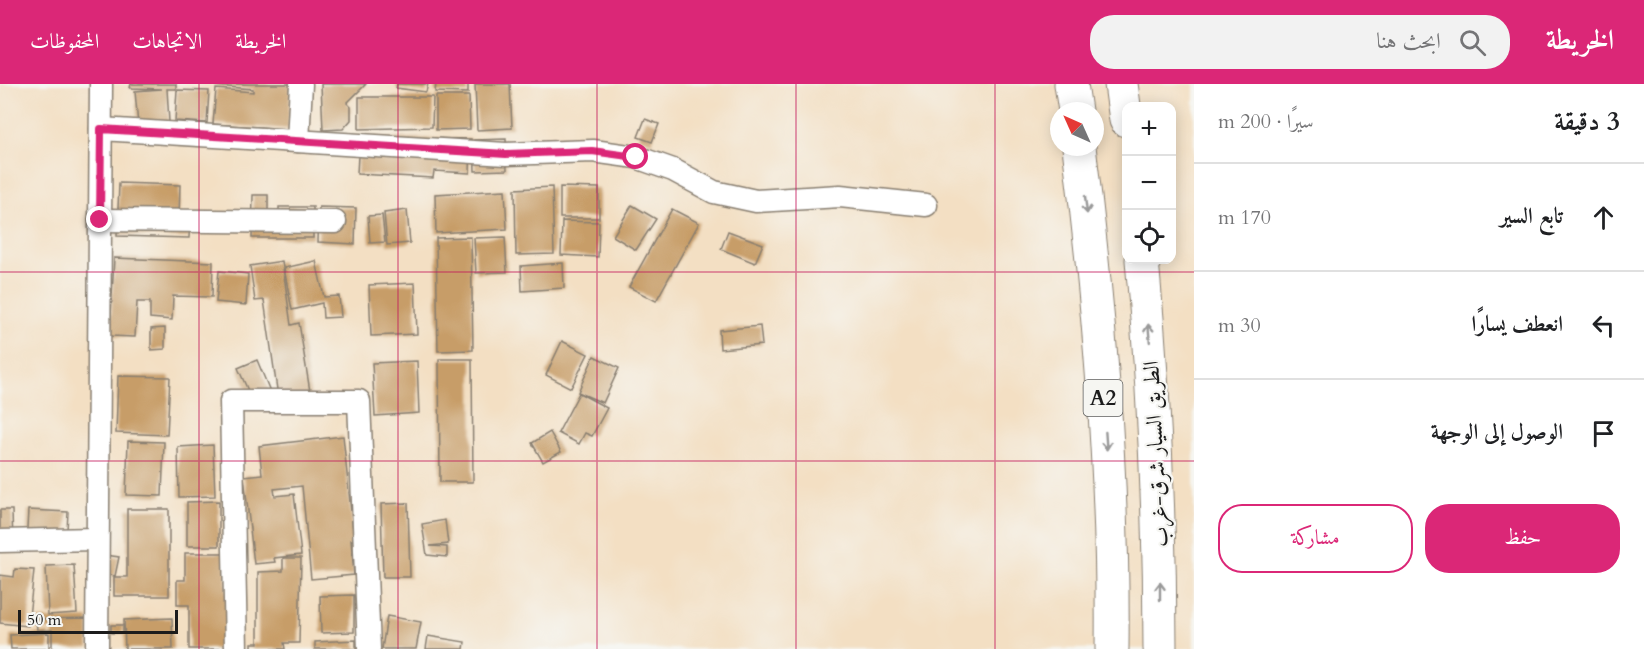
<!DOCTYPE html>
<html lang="ar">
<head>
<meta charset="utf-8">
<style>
  :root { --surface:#fff; --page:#f2f2f2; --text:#202124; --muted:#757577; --line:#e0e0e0; --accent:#db2777 }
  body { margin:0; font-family:Cardo,Amiri,serif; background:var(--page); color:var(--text); direction:rtl }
  .controls { position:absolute; right:18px; top:18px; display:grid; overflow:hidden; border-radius:12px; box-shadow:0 3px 15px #0003 }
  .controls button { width:54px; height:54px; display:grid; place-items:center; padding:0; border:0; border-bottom:2px solid var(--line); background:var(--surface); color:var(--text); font:30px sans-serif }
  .compass { position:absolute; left:1050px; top:18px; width:54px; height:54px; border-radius:50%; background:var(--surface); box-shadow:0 3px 15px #0003; rotate:315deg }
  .scale { position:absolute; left:18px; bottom:15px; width:160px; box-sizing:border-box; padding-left:6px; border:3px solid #1c1c1c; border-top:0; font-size:16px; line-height:21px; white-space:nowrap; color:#1c1c1c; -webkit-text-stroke:4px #f6f6f2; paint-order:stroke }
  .stop { position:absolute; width:18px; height:18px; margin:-14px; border:4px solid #db2777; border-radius:50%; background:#fff }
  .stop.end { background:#db2777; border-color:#fff; box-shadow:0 2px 6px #0008 }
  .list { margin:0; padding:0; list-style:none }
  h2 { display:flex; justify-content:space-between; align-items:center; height:78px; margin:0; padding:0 24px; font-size:26px }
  h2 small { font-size:20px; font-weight:400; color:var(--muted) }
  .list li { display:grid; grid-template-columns:39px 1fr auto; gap:18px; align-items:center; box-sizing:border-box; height:108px; padding:0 24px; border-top:2px solid var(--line) }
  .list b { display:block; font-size:22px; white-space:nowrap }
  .list em { font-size:20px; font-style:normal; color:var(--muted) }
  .actions { display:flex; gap:12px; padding:18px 24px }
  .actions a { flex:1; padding:14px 0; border:2px solid var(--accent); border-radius:24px; text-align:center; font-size:21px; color:var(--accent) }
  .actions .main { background:var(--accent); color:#fff }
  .icon { flex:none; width:33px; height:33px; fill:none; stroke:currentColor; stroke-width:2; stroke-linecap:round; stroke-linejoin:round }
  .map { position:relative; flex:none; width:1194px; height:565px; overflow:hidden; direction:ltr }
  header { display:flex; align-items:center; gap:36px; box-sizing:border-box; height:84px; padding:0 30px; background:var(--accent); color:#fff }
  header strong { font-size:28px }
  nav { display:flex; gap:33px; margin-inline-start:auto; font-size:21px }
  .search { width:420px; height:54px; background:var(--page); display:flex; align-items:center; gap:15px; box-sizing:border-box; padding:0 21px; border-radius:24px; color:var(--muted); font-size:22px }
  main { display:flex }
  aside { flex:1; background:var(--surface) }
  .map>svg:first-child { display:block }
</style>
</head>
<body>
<header>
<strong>الخريطة</strong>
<div class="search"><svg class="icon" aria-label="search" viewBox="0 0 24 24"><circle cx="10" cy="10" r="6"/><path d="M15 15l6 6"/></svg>ابحث هنا</div>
<nav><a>الخريطة</a><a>الاتجاهات</a><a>المحفوظات</a></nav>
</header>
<main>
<aside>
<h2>3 دقيقة<small>سيرًا · 200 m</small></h2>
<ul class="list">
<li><svg class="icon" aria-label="ahead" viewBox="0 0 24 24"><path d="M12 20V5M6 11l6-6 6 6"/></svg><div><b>تابع السير</b></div><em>170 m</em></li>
<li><svg class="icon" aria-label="left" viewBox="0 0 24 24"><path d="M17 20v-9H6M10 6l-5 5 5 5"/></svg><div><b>انعطف يسارًا</b></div><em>30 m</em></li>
<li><svg class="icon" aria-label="arrive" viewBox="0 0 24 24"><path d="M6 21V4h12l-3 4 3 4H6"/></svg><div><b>الوصول إلى الوجهة</b></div></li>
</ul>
<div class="actions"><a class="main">حفظ</a><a>مشاركة</a></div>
</aside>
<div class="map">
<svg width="1194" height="565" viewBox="0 0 1194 565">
  <rect width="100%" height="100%" fill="#f6f6f2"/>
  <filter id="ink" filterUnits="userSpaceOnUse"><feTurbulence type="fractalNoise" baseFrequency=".0167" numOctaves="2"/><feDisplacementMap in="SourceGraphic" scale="12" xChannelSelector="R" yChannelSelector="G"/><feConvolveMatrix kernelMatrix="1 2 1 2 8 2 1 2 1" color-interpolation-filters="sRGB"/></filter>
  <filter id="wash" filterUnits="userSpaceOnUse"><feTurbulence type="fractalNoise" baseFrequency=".008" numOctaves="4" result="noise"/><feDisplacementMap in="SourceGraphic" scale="24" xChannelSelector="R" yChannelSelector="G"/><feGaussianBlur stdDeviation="1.35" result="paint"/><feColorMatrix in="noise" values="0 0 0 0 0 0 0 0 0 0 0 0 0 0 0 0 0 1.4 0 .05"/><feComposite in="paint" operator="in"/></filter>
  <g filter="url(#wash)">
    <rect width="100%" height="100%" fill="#f3dfc3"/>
    <g id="blocks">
      <!-- building -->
      <g fill="#c79d68">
        <polygon points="131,0 176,0 176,5 167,5 169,38 138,41 135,7 162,5 130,4"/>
        <polygon points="216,0 291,0 288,45 213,40 216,5 253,8 253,5 216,2"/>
        <polygon points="321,0 366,0 347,19 351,23 351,36 343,45 323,46"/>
        <polygon points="397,0 428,0 426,8 396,4"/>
        <polygon points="436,0 468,0 468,9 435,8"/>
        <polygon points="475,0 510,0 512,44 477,46"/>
        <polygon points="177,6 209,7 207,39 175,37"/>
        <polygon points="436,12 469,12 470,45 436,46"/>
        <polygon points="359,13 433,13 432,43 359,45"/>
        <polygon points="645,35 659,40 652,58 638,53"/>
        <polygon points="359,53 471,55 470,89 434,87 433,94 357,90"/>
        <polygon points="506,55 507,86 475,87 474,56"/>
        <polygon points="119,99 180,101 179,133 190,133 189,154 117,152"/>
        <polygon points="552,103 554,170 516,171 515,105"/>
        <polygon points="560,103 599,104 599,134 560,134"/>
        <polygon points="505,106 507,145 436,149 435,110"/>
        <polygon points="253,111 268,111 268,132 279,132 279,123 313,123 313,154 252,154"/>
        <polygon points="632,121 656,135 636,166 613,152"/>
        <polygon points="319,123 356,124 355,160 318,158"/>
        <polygon points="672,125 699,139 656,217 629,203"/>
        <polygon points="407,126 410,159 387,161 384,129"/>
        <polygon points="382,131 385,158 370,159 368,132"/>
        <polygon points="562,137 599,138 598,173 561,171"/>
        <polygon points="728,147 763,160 755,179 721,165"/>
        <polygon points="471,153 473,266 438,267 436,154"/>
        <polygon points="505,153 507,188 476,189 474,154"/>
        <polygon points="114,174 213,178 212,213 173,212 172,236 150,234 150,218 137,218 135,253 110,252"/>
        <polygon points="282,177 291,241 299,239 311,314 279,319 264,216 255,217 250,182"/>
        <polygon points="316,177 324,213 339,212 341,233 323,234 322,219 292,226 284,184"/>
        <polygon points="563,179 564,204 522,207 521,182"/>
        <polygon points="219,187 248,190 246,221 216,218"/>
        <polygon points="415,199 417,250 371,252 369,201"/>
        <polygon points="760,242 762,261 720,265 719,246"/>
        <polygon points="165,244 165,265 151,266 151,245"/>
        <polygon points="562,257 588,270 571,304 546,291"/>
        <polygon points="594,272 619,284 603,319 578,308"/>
        <polygon points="439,275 472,275 473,398 440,398"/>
        <polygon points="257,276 272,312 254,320 238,284"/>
        <polygon points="417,277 419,329 375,332 372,279"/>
        <polygon points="118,292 170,293 167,351 116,349"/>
        <polygon points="579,309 607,324 592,352 585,349 579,360 558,349"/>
        <polygon points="550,348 561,368 543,378 532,359"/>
        <polygon points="343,352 354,456 351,456 354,491 311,495 302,402 274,405 275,412 294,410 301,471 274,474 275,478 254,480 244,392 262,390 259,362"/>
        <polygon points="128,357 164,358 162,412 126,411"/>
        <polygon points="213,361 215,412 179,413 178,363"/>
        <polygon points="219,417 219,462 187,462 187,418"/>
        <polygon points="408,419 410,493 383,493 381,420"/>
        <polygon points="127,425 169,425 169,512 114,512 114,493 127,493"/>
        <polygon points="0,426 12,426 13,461 0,461"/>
        <polygon points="28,426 68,428 66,465 26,464"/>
        <polygon points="445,436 448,460 430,462 447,463 447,473 427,471 422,440"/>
        <polygon points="185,469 226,469 228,565 189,565 189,521 177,521 177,496 185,496"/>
        <polygon points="105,471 119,473 115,492 101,489"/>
        <polygon points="283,474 301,474 299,559 284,559 285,565 252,565 252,559 258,559 258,488 283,487"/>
        <polygon points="74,481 77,529 48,531 46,482"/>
        <polygon points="15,485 34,486 28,542 0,539 0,491 14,493"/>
        <polygon points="354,511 354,548 321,549 320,512"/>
        <polygon points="387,532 421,538 416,565 382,565"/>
        <polygon points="89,534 89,564 52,565 52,546 37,546 36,535"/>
        <polygon points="172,534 173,565 125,565 124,536"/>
        <rect x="111" y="541" width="12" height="8"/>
        <polygon points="49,549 49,565 11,565 10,551"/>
        <polygon points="428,552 465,558 464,565 426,565"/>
        <polygon points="356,556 356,565 315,565 315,558"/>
      </g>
    </g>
  </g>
  <g filter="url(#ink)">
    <use href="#blocks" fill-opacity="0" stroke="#887e70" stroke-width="1.5"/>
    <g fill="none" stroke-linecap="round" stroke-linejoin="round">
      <defs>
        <g id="minor">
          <polyline points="101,45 506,70 593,67 636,73 673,86 714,108 756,117 840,112 926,121"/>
          <polyline points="298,57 301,0"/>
          <polyline points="100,136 335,138"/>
          <polyline points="0,457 96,455"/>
          <polyline points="97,565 101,0"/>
          <polyline points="236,565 231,317 359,317 369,565"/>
        </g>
        <g id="highway">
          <polyline points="1071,0 1075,27"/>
          <polyline points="1121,0 1126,36"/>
          <path d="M1079,63C1100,230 1114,397 1112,565"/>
          <path d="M1142,176C1154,305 1160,435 1160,565"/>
        </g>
      </defs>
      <!-- minor casing -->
      <use href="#minor" stroke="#887e70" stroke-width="25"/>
      <!-- highway casing -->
      <use href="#highway" stroke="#887e70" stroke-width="35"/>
      <!-- minor -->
      <use href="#minor" stroke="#fff" stroke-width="22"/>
      <!-- highway -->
      <use href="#highway" stroke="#fff" stroke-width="33"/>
    </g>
    <!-- one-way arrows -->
    <defs><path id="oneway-shaft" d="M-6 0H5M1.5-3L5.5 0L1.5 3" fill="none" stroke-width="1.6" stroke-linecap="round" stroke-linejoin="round" transform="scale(1.5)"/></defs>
    <g stroke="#999">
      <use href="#oneway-shaft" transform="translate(1086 121) rotate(83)"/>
      <use href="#oneway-shaft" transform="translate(1149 249) rotate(-95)"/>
      <use href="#oneway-shaft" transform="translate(1106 357) rotate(86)"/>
      <use href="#oneway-shaft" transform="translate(1160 507) rotate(-90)"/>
    </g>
  </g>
  <g fill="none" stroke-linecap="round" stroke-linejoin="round" filter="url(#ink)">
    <!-- route -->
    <polyline stroke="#db2777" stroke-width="8" points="100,136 101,45 506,70 592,67 636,73"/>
  </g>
  <!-- grid -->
  <path fill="none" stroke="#c2185b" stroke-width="1.5" stroke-opacity="0.55" d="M199,0V565M398,0V565M597,0V565M796,0V565M995,0V565M0,188H1194M0,377H1194"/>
  <g text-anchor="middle" stroke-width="4.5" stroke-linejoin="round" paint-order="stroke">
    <!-- shield labels -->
    <rect fill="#f6f6f2" stroke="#5d5d5c" stroke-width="1.5" x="1083.5" y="296" width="39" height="36" rx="4.5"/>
    <g font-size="21" font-weight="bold" fill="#1c1c1c">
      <text x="1103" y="321">A2</text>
    </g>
    <!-- street labels -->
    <g font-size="22" fill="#1c1c1c" stroke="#f6f6f2">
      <text transform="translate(1155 370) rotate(-93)" y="8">الطريق السيار شرق-غرب</text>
    </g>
  </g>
</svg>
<div class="controls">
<button>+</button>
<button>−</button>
<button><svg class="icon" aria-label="locate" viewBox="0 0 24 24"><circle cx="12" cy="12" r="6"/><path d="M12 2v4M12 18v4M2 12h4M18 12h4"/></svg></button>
</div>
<svg class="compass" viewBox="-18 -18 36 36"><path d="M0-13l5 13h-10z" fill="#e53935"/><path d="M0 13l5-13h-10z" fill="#757577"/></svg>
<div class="scale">50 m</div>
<div class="stop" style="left:636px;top:73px"></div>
<div class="stop end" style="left:100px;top:136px"></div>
</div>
</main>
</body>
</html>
